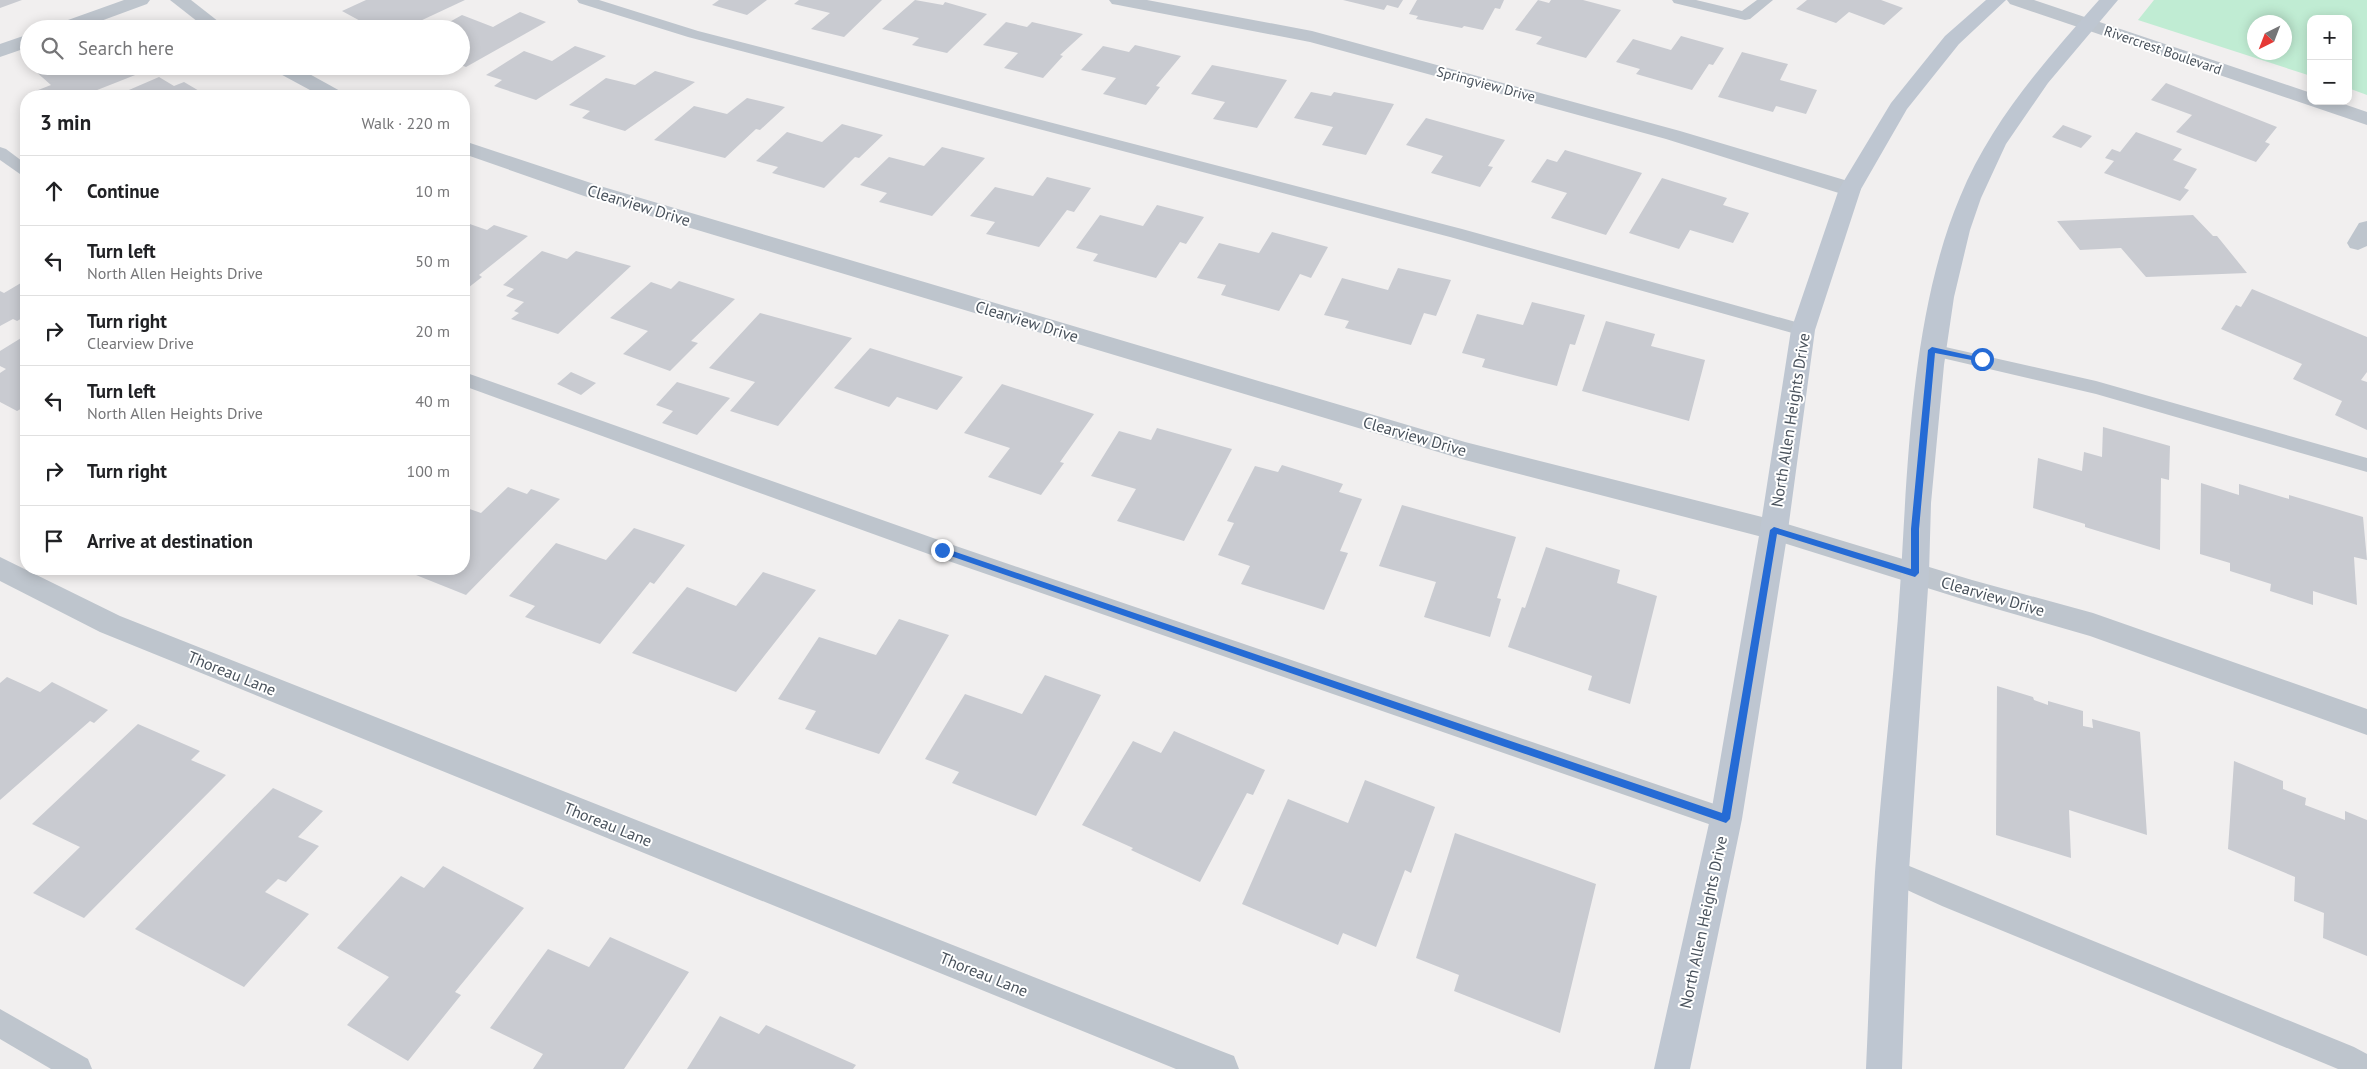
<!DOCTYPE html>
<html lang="en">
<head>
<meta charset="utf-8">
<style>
  :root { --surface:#fff; --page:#f6f6f6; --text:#202124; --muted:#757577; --line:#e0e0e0 }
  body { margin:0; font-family:"PT Sans",sans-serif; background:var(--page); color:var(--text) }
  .controls { position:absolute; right:15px; top:15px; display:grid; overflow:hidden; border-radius:10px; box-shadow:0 2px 12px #0003 }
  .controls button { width:45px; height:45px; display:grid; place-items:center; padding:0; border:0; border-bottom:1px solid var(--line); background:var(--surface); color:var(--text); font:25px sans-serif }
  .compass { position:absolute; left:2247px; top:15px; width:45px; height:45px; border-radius:50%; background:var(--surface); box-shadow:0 2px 12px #0003; rotate:222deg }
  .stop { position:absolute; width:15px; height:15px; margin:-11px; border:4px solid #256bd5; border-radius:50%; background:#fff }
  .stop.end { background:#256bd5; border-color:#fff; box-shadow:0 1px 5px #0008 }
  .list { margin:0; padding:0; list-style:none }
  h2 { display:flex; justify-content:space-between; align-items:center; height:65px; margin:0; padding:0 20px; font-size:21px }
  h2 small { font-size:16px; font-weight:400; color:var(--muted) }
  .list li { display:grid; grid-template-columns:32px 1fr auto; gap:15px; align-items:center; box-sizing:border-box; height:70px; padding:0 20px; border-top:1px solid var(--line) }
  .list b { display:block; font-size:19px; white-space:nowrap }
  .list p { margin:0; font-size:16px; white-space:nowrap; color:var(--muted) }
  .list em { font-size:16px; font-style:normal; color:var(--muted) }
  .icon { flex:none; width:28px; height:28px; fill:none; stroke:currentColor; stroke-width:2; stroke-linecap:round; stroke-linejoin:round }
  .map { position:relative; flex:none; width:2367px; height:1069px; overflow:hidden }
  .search { position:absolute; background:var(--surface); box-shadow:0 2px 12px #0003; left:20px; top:20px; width:450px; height:55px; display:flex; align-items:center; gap:12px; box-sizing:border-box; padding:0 18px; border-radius:28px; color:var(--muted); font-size:19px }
  .panel { position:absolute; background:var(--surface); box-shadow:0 2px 12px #0003; left:20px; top:90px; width:450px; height:485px; border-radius:20px }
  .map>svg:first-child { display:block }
</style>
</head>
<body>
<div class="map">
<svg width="2367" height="1069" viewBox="0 0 2367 1069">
  <rect width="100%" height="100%" fill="#f1efef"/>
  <!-- green -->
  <path fill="#c0ecd3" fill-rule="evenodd" d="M2154,0H2367V95L2348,88V19H2311V76L2138,20ZM2254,22H2284V52H2254Z"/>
  <!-- building -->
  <g fill="#c9cbd1">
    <polygon points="0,0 22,0 0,8"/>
    <polygon points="366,0 465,0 403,29 375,29 342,11"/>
    <polygon points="719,0 767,0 747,15 712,5"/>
    <polygon points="799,0 882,0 844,37 811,29 830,13 794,4"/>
    <polygon points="915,0 943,5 945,2 987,14 947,53 912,45 919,38 882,29"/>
    <polygon points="1343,0 1403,0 1398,8 1387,5 1384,10"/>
    <polygon points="1417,0 1504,0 1500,9 1495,8 1483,30 1464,26 1462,28 1416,19 1418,16 1409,14"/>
    <polygon points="1538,0 1549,3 1551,0 1583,0 1621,10 1586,58 1536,44 1542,37 1515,30"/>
    <polygon points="1807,0 1881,0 1903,8 1884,25 1849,12 1836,23 1796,9"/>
    <polygon points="520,12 546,22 466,67 461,65 461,29 437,29 462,15 493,27"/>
    <polygon points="1006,22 1027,27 1032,22 1083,34 1060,55 1063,56 1043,78 1004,68 1018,53 983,45"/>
    <polygon points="1681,36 1724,48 1713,65 1709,64 1692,90 1636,74 1640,69 1616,62 1633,39 1671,50"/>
    <polygon points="1135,45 1181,56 1156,86 1160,87 1146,105 1103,94 1116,78 1081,70 1103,46 1129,52"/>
    <polygon points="575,46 606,56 536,100 494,86 502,80 486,75 524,51 552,61"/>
    <polygon points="1742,52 1788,64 1780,80 1817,90 1806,114 1776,106 1773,112 1718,97"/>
    <polygon points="1212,65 1287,80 1257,128 1213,119 1225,102 1191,94"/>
    <polygon points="44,66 151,66 153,68 82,96 38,96 33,92 51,85 34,70"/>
    <polygon points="655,71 695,82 625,131 582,118 590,111 569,105 606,78 635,85"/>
    <polygon points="159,77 174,86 184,82 206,95 115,96"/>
    <polygon points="2166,83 2277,127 2265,142 2270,144 2256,162 2176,132 2192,115 2151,100"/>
    <polygon points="1311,92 1331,96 1334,92 1394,104 1366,155 1322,145 1333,127 1294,118"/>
    <polygon points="747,98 785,107 760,130 756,129 725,158 654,140 694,106 727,114"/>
    <polygon points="1426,118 1505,140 1488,166 1493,167 1480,187 1431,173 1443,156 1406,145"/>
    <polygon points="842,124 883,135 859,158 855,157 824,188 772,173 778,167 756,161 787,132 822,142"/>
    <polygon points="2063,125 2092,136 2081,148 2052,137"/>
    <polygon points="2136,132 2182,149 2173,160 2197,169 2184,188 2189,190 2180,201 2104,173 2114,161 2105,158 2112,149 2120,152"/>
    <polygon points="942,147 985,158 932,216 879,202 887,193 860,185 889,157 924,166"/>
    <polygon points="1565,150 1642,173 1606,235 1551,218 1567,193 1531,182 1547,159 1557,162"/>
    <polygon points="1047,177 1091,188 1074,212 1067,210 1039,247 986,234 995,222 970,216 995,187 1033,196"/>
    <polygon points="1662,178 1727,198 1723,205 1749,213 1733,243 1690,230 1679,249 1629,233"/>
    <polygon points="1157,205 1204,217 1186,244 1180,242 1156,278 1093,261 1098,254 1076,248 1100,215 1143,226"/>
    <polygon points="2193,215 2213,236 2217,236 2247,273 2146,277 2121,248 2080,250 2057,221"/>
    <polygon points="464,222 487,230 494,225 528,236 479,275 482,277 464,291"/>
    <polygon points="1272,232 1328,247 1311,278 1300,274 1279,311 1221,295 1226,285 1197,278 1219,243 1259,253"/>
    <polygon points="542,251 567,259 576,251 631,266 558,334 511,319 519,313 514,311 524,302 506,296 514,289 503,285"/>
    <polygon points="1398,268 1451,280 1436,316 1424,313 1411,345 1345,328 1349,321 1324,315 1342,278 1388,290"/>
    <polygon points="26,280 26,316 17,321 13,319 0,326 0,291 4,293"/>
    <polygon points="679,281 735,299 691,341 698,343 670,371 623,354 648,331 610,318 651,282 671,289"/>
    <polygon points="2252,289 2367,337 2367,372 2361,380 2367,382 2367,430 2335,415 2342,401 2293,379 2302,364 2221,329 2236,305 2241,307"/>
    <polygon points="1532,302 1585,315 1575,345 1570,344 1557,386 1482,367 1485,359 1462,353 1477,314 1523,325"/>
    <polygon points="760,313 852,338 778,426 730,411 755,382 709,368"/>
    <polygon points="1606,321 1655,334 1651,346 1705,360 1689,421 1582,391"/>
    <polygon points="26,335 26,406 17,411 0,402 0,373 6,369 0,366 0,351"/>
    <polygon points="870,348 963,377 937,410 897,397 889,407 834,388"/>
    <polygon points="571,372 596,383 581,395 557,384"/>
    <polygon points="677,382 730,398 697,435 662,423 673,411 656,405"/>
    <polygon points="1002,384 1094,414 1060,462 1064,463 1041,495 988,477 1010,448 964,433"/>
    <polygon points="2103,427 2170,446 2169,480 2161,478 2160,550 2085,527 2085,524 2033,508 2038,458 2082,471 2084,452 2102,457"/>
    <polygon points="1157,428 1232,449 1184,541 1117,521 1136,489 1091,476 1119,431 1151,440"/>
    <polygon points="1282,465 1343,484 1339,492 1362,499 1340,551 1348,553 1324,610 1241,584 1250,566 1218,555 1234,523 1227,521 1255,466 1278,472"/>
    <polygon points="2201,483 2239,495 2239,484 2289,499 2289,495 2363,517 2367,560 2354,557 2357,605 2313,591 2313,605 2270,591 2271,584 2230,571 2230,563 2200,554"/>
    <polygon points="508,487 527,494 531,489 560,499 466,595 401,569 464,569 464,507 481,513"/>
    <polygon points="1402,505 1516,537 1497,598 1501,599 1490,637 1424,617 1436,582 1379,566"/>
    <polygon points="634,528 685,545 654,584 650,582 600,644 525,617 535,606 509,596 556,543 606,560"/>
    <polygon points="1546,547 1620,570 1617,583 1657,596 1630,704 1588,690 1592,676 1508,647 1522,607 1525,608"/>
    <polygon points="763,572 816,590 736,692 632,653 687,587 736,606"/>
    <polygon points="899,619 949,635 879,754 805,729 816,711 778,699 819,637 876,655"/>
    <polygon points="1045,675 1101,695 1036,816 952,783 959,772 925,759 965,694 1022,714"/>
    <polygon points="7,677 40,692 52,682 108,710 94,723 90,721 0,800 0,683"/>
    <polygon points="1997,686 2033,697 2034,700 2048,705 2048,701 2083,711 2083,726 2093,728 2092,719 2140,732 2147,835 2069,810 2071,858 1996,835"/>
    <polygon points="138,724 200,751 191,760 226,775 84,918 33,893 80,847 32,824"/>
    <polygon points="1174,731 1265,770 1253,795 1247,793 1200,882 1131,850 1133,848 1082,825 1133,741 1161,753"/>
    <polygon points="2234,761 2283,781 2283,789 2306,798 2305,805 2345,820 2345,811 2367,820 2367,956 2323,938 2324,913 2294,901 2295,877 2228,849"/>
    <polygon points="1365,780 1435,807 1411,873 1405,870 1376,947 1343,933 1338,945 1242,904 1288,799 1348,823"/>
    <polygon points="273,788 323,811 298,837 319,846 286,882 278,879 265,892 309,914 244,987 135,929"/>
    <polygon points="1455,833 1596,884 1560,1033 1454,991 1459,975 1416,958"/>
    <polygon points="443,866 524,908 455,992 461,995 408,1061 347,1025 389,977 337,948 401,876 424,888"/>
    <polygon points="610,937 689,972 624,1069 533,1069 543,1054 490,1028 548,949 589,967"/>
    <polygon points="720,1016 759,1034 766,1025 856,1065 853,1069 687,1069"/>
  </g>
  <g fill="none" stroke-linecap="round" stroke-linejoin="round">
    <!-- service -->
    <g fill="#bec5cd" fill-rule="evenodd">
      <polygon points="577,0 599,0 698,31 1462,229 1810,326 1812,330 1810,334 1803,336 1450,237 688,37 579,3"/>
      <polygon points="1672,0 1696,0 1742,11 1757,0 1773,0 1750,19 1745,20 1674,3"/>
      <polygon points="0,147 6,149 26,164 26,176 20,174 0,160"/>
      <polygon points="1932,344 2096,381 2367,458 2367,472 2096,394 1925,354 1923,350 1925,346"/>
      <polygon points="464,372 950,544 1726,808 1735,811 1739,819 1735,827 1726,830 934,556 464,386"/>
      <polygon points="1892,859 2354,1047 2367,1054 2367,1069 2338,1069 1942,906 1883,879 1879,871 1883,863"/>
      <polygon points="0,1009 88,1059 92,1069 51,1069 0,1039"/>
    </g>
    <!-- minor -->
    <g fill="#bec5cd" fill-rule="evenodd">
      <polygon points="124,0 150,0 147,4 79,29 52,29 54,25"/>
      <polygon points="170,0 191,0 228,29 207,29"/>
      <polygon points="1109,0 1147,0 1312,31 1680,131 1858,184 1861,189 1858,194 1850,195 1842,194 1666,139 1310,42 1118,5 1112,4"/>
      <polygon points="29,34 29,47 0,57 0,44"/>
      <polygon points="271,66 295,66 342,92 345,96 321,96 273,70"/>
      <polygon points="464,141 600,186 1465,442 1774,520 1972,580 2093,613 2367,709 2367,735 2090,636 1972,602 1774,540 1465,460 584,196 464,154"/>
      <polygon points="2367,221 2367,246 2358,250 2350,248 2347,243 2359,223"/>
      <polygon points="0,557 120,616 1221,1051 1234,1056 1239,1069 1176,1069 100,632 0,581"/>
    </g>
    <!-- tertiary -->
    <polygon fill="#bec5cd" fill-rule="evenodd" points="2007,0 2034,0 2311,93 2311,101 2335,101 2367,112 2367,125 2010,4"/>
    <!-- secondary -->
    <g fill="#bec6d1" fill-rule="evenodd">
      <polygon points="1986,0 2006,0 1959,44 1907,109 1861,189 1815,330 1788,530 1742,819 1690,1069 1654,1069 1710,819 1760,530 1791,330 1839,189 1891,103 1945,36"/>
      <path d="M2099,0H2118L2048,83L2006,144L1981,198L1970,230L1954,297L1944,365L1931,503L1929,573L1909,871L1902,1069H1866C1869,1003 1871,937 1875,872C1882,772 1895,673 1901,574C1908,454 1913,308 1960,197C1991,121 2046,60 2099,0Z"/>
    </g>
  </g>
  <!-- route -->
  <polygon fill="#256bd5" points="1932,347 1986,359 1982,362 1935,353 1919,529 1919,573 1915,577 1777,534 1730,819 1726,823 939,552 937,550 942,547 944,548 1722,813 1770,530 1774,527 1911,569 1911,529 1928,350"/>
  <g text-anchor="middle" stroke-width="4" stroke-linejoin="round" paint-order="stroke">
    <!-- far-street labels -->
    <g font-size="14" fill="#48515b" stroke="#fff">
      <text transform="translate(2163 50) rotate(19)" y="5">Rivercrest Boulevard</text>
      <text transform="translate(1486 84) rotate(15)" y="5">Springview Drive</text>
    </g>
    <!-- street labels -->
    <g font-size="16" fill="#48515b" stroke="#fff">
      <text transform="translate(639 205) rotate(17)" y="6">Clearview Drive</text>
      <text transform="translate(1027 321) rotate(17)" y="6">Clearview Drive</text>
      <text transform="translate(1790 420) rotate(-81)" y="6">North Allen Heights Drive</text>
      <text transform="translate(1415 436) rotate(16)" y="6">Clearview Drive</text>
      <text transform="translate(1993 596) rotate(16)" y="6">Clearview Drive</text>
      <text transform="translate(232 673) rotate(22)" y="6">Thoreau Lane</text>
      <text transform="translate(608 824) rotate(22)" y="6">Thoreau Lane</text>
      <text transform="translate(1703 922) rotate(-78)" y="6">North Allen Heights Drive</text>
      <text transform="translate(984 974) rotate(22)" y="6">Thoreau Lane</text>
    </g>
  </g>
</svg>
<div class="controls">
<button>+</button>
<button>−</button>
</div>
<svg class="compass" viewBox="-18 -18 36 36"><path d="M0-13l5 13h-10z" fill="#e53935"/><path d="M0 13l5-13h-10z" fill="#757577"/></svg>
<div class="stop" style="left:1982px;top:359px"></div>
<div class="stop end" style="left:942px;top:550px"></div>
<div class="search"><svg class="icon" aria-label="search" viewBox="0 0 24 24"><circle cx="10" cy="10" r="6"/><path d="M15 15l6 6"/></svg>Search here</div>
<section class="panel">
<h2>3 min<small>Walk · 220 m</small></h2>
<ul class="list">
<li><svg class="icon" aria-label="ahead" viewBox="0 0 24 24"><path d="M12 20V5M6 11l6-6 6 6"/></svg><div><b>Continue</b></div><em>10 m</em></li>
<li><svg class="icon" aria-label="left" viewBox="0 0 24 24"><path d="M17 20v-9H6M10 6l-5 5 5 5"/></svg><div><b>Turn left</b><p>North Allen Heights Drive</p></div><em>50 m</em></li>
<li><svg class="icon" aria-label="right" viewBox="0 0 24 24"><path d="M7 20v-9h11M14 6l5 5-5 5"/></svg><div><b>Turn right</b><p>Clearview Drive</p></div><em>20 m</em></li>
<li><svg class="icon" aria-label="left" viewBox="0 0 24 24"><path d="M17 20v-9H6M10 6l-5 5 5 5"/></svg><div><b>Turn left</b><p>North Allen Heights Drive</p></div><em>40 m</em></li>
<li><svg class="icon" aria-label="right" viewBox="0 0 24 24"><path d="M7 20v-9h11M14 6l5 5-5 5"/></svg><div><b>Turn right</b></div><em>100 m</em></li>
<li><svg class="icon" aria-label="arrive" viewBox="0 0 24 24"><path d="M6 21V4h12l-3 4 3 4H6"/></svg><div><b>Arrive at destination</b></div></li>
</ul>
</section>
</div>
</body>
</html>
